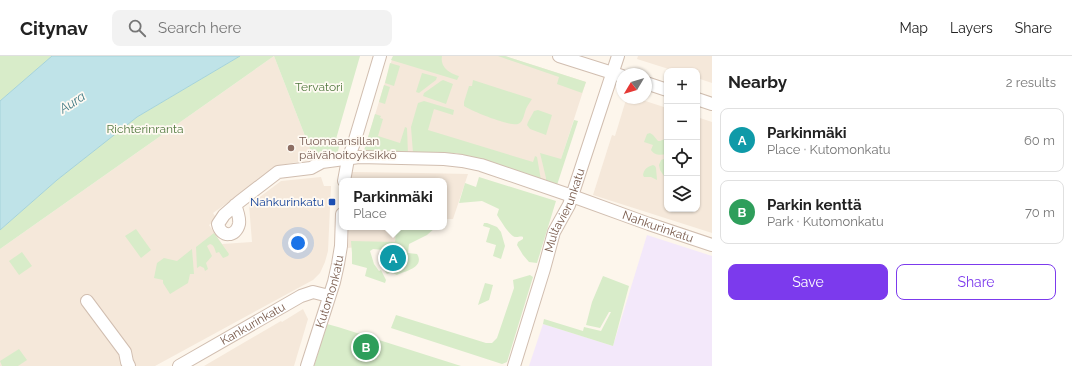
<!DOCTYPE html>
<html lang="en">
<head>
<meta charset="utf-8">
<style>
  :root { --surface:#fff; --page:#f2f2f2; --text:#222; --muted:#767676; --line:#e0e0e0; --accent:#7c3aed }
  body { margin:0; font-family:Raleway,sans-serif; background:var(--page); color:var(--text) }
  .controls { position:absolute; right:12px; top:12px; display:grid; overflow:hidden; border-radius:8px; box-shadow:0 1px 3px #0004 }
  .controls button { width:36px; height:36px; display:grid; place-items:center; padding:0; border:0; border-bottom:1px solid var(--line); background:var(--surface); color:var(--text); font:20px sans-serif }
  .compass { position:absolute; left:616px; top:12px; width:36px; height:36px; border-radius:50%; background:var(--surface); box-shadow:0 1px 3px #0004; rotate:232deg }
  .you { position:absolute; left:298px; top:187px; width:14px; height:14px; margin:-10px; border:3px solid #fff; border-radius:50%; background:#1a73e8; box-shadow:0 0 0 6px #1a73e833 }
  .badge { display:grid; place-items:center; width:26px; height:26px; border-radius:50%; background:var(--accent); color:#fff; font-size:13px; font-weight:700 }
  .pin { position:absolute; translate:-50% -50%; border:2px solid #fff; box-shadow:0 1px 4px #0006 }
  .popup { position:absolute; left:339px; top:122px; width:108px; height:52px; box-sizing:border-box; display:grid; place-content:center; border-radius:8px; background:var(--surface); filter:drop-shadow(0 1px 3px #0005); font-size:13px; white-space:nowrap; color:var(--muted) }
  .popup b { font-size:15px; color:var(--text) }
  .popup::after { content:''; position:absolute; left:50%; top:100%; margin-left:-8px; border:8px solid transparent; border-top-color:var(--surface) }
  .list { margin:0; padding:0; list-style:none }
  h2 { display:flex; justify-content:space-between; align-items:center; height:52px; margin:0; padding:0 16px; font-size:17px }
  h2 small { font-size:13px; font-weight:400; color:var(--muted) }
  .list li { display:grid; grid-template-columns:26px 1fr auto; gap:12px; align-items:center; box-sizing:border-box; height:64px; margin:0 8px 8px; padding:0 8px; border:1px solid var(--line); border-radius:8px }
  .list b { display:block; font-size:15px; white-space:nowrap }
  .list p { margin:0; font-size:13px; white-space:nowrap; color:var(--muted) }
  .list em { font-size:13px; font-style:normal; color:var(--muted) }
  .actions { display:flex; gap:8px; padding:12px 16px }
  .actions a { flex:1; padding:9px 0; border:1px solid var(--accent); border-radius:8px; text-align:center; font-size:14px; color:var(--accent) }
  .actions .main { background:var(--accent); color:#fff }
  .icon { flex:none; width:22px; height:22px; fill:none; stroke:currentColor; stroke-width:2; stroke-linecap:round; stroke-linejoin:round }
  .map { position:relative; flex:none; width:712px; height:310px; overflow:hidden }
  header { display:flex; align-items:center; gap:24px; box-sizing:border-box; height:56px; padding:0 20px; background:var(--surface); border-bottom:1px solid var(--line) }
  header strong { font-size:19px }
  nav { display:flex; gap:22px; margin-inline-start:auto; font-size:14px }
  .search { width:280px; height:36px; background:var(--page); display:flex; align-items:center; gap:10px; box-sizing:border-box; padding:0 14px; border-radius:8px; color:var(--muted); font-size:15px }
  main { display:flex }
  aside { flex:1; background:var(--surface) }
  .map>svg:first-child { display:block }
</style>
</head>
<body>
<header>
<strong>Citynav</strong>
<div class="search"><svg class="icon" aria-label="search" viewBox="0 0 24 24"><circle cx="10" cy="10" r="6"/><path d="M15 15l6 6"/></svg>Search here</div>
<nav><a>Map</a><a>Layers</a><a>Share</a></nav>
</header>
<main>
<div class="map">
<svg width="712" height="310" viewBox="0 0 712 310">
  <rect width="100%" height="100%" fill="#fdf6ec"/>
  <!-- residential -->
  <g fill="#f5e8da">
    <polygon points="274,0 314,103 281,109 213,157 217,163 209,169 222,188 252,186 249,149 281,125 321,121 324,130 331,130 328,195 325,206 320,217 313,224 155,310 0,310 0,193"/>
    <polygon points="393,0 505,0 586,26 553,128 464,99 456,97 363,98"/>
    <polygon points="638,0 712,0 712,27 697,22 697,15 675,15 637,3"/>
    <polygon points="628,42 636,42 667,52 667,153 697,153 697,61 712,66 712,177 593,139 612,79 615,80 625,47"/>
    <polygon points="352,116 421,117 468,118 453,163 444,163 444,125 352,125"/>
    <polygon points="349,171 396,171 395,186 348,192"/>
    <polygon points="303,253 308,263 294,310 204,310 281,265 282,266"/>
  </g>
  <!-- education -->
  <polygon fill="#f3e8fa" points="647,179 712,200 712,310 529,310 543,268 613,290"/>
  <!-- green -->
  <g fill="#d8ecc9">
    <polygon points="0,0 52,0 0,45"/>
    <polygon points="240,0 360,0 336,83 340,87 337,99 314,103 274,0 0,193 0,174 57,124 137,61"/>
    <path d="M393,0H442C440,11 449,17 459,20L457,24L391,4Z"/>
    <polygon points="498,0 505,0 586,26 582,37 557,28 559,21"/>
    <polygon points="390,7 400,10 394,30 385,27"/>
    <polygon points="422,17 437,21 436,24 419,37 416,36"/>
    <polygon points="443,24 453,28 446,48 423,40 424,37 441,25"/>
    <path d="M473,24L532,43C530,46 528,49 527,51C524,56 524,66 518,68C511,71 471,55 464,50V46L469,30H472Z"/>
    <polygon points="384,29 390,31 385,48 379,46"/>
    <polygon points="424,45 454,54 453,59 434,53 428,74 533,106 535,100 537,101 541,124 464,99 456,97 413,97 411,71 418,47"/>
    <polygon points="538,54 552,59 546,79 530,73 527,69 528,66 534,55"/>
    <polygon points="375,58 381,60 380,62 383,63 378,80 400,87 405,71 407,72 408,98 363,98"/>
    <polygon points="574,64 578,65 557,129 546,125 546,122 540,97 561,103"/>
    <path d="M650,77L653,79L658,85H660L665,83L667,84V98C661,99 655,100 651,94L653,89L644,86L647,78Z"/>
    <polygon points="667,102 667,123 666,123 660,114 659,109 661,104"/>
    <path d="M653,109L655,110L656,112L657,124L651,121H644L643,119C644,113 647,111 653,109Z"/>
    <path d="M479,121L556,145L537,207L529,206L523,199L517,189L518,186L523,183V181C521,180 519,181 516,181C510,181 501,165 497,159L499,153L482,145L459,147L465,127L476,131Z"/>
    <polygon points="484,167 487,167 497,171 501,176 505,190 501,203 493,200 496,189 486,186 490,172 483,170"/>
    <path d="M396,171H436L427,179L409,188L408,197L417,198C425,211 406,215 397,219C393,217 391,216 387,218L384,214V194L373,193L370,195L374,208L379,215L381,214L386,224L385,227L365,220L367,212L352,208V197L351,185L395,186Z"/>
    <polygon points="136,173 151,194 141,202 125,180"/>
    <path d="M214,177L229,198L228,200L223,202L219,196L216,197C215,193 214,189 210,188L207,190L212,200L206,207L208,213L205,215L204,212L200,210L197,212L196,191Z"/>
    <polygon points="192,193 194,218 190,218 188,227 170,238 163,227 163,224 154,222 157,207 164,202 177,205"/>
    <polygon points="22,196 32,210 19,219 9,205"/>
    <polygon points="530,219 533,221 507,306 502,308 391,272 396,259 486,287 492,287 497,282 514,232 513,224"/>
    <polygon points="603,220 629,230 613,290 543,268 544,263 583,275 584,271 601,275 611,256 609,256 600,272 586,269 592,246"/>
    <polygon points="485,227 493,229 489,244 478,249"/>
    <polygon points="327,268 338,271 461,310 314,310"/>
    <polygon points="19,293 27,304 18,310 2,310 0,305"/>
  </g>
  <!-- water -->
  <polygon fill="#bfe3e8" stroke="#a5d3da" points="52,0 240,0 137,61 57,124 0,174 0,45"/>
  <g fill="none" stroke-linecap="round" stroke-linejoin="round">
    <defs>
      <g id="street">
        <polyline points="559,0 622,20"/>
        <polyline points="646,27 667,34"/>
        <polyline points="697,43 712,48"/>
        <polyline points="344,125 348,103 354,87 380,0"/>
        <path id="s1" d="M235,149C237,154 240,162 239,168C236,181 221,182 218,168L224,159L239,146L278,116L311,112L322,106L359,101L444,103L462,105L481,109L572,140L649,168L712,189"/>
        <polyline points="87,245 125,296 127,306 129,310"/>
        <path id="s2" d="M179,310L301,240L313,236L329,240"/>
        <path id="s3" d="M307,310L334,226L338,208L341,190L342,158"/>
        <path id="s4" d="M514,310L544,213L554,176L569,149L618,0"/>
      </g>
    </defs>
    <!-- street casing -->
    <use href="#street" stroke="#d1beb0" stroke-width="14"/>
    <!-- street -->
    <use href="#street" stroke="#fff" stroke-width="12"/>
  </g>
  <!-- markers -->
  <circle fill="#8d6e63" stroke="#fffaf3" stroke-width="1.5" cx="291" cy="92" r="4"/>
  <rect fill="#1a4fb4" stroke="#fffaf3" stroke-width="1.5" x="328" y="142" width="8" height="8" rx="2"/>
  <g text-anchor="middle" stroke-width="3.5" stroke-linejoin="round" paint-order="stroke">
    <!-- park labels -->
    <g font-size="12" fill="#537a41" stroke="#fffaf3">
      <text x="319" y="35">Tervatori</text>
      <text x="145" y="77">Richterinranta</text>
    </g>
    <!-- education labels -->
    <g font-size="12" fill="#785e54" stroke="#fffaf3" text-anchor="start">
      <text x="299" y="89">Tuomaansillan<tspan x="299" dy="14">päivähoitoyksikkö</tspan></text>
    </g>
    <!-- transit labels -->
    <g font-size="12" fill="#164399" stroke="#fffaf3" text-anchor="end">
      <text x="324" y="150">Nahkurinkatu</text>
    </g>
    <!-- street labels -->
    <g font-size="12" fill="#7a5c4d" stroke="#fffaf3">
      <text dy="4" stroke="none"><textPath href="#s4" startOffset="164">Multavierunkatu</textPath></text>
      <text dy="4" stroke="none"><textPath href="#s1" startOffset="524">Nahkurinkatu</textPath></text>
      <text dy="4" stroke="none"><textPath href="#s3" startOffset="78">Kutomonkatu</textPath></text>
      <text dy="4" stroke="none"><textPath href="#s2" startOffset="85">Kankurinkatu</textPath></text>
    </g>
    <!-- water labels -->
    <g font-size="13" font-style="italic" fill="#437c86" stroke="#fffaf3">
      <text transform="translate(72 46) rotate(-33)" y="5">Aura</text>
    </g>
  </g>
</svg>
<div class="controls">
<button>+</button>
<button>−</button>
<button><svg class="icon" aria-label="locate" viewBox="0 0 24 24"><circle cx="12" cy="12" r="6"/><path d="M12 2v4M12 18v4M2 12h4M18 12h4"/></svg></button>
<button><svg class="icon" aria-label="layers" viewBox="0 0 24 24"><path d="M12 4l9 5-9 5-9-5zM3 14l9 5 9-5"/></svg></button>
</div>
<svg class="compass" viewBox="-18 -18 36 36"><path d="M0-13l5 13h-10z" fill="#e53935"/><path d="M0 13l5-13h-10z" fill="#767676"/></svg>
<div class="you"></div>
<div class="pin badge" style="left:393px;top:202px;background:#0f9aa8">A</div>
<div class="popup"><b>Parkinmäki</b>Place</div>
<div class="pin badge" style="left:366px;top:291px;background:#2e9e5b">B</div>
</div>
<aside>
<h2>Nearby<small>2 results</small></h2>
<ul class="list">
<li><span class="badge" style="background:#0f9aa8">A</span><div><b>Parkinmäki</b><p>Place · Kutomonkatu</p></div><em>60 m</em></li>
<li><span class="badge" style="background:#2e9e5b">B</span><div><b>Parkin kenttä</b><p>Park · Kutomonkatu</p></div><em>70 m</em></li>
</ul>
<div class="actions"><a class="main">Save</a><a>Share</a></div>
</aside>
</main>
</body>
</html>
